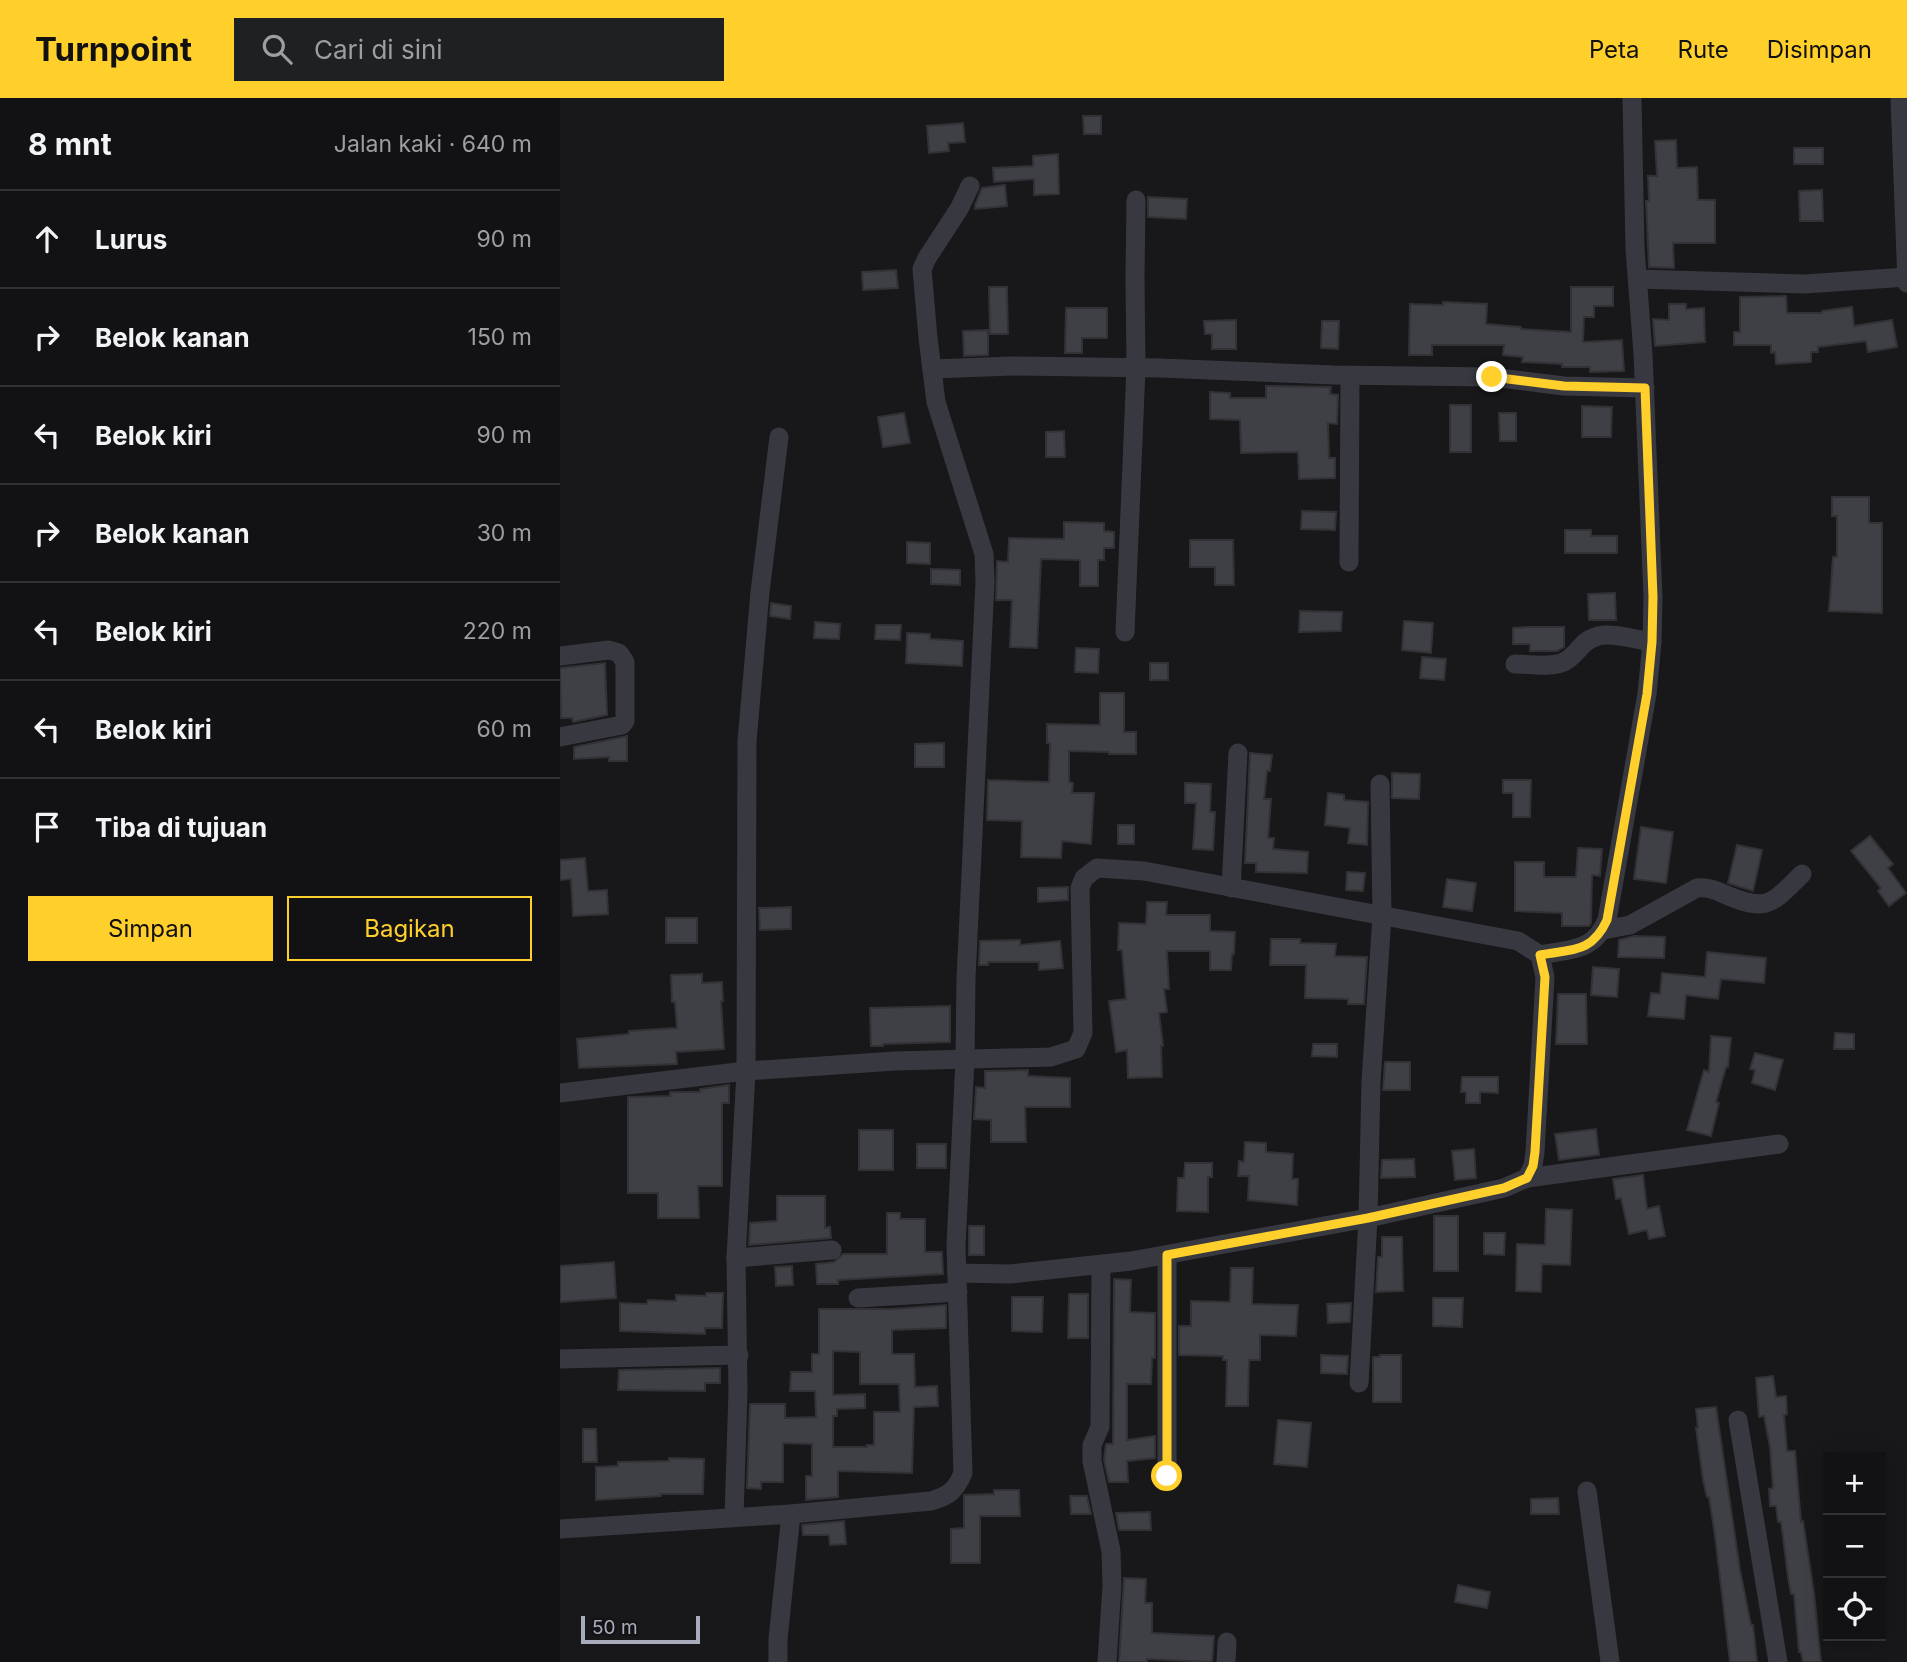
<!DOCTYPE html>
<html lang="id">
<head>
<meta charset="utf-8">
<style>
  :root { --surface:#121214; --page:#1f2022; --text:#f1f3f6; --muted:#9c9ea0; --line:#313234; --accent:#ffcf2b }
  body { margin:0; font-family:Inter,sans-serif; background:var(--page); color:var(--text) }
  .controls { position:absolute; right:21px; bottom:21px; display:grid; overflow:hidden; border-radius:0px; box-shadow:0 4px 18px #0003 }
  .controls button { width:63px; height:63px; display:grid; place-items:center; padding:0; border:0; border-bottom:2px solid var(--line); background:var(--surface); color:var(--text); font:35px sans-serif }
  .scale { position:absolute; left:21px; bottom:18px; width:119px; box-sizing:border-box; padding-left:7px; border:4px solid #a9acbb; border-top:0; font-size:19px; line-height:24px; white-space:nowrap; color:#a9acbb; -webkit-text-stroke:5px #131315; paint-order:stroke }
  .stop { position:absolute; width:21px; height:21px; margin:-16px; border:5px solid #ffcf2b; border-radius:50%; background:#fff }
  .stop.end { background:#ffcf2b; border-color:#fff; box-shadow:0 2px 7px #0008 }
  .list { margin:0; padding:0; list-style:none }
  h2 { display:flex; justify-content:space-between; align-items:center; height:91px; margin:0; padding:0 28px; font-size:30px }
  h2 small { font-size:23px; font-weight:400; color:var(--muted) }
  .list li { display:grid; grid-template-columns:46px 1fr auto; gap:21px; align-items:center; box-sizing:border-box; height:98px; padding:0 28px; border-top:2px solid var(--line) }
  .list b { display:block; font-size:26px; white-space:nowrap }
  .list em { font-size:23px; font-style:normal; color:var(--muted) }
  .actions { display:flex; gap:14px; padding:21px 28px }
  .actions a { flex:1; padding:16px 0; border:2px solid var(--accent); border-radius:0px; text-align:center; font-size:24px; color:var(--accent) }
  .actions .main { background:var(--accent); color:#111 }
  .icon { flex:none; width:38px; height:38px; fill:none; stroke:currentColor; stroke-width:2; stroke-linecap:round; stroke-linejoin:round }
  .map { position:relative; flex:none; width:1347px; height:1564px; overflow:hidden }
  header { display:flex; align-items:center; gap:42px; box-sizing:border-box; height:98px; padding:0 35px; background:var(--accent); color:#111 }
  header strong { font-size:33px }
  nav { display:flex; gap:38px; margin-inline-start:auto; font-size:24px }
  .search { width:490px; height:63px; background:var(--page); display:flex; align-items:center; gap:18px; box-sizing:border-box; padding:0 24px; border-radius:0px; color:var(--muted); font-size:26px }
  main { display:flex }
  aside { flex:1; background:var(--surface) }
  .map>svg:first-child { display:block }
</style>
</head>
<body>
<header>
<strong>Turnpoint</strong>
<div class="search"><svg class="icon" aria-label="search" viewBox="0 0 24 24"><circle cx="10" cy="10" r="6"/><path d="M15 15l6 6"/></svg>Cari di sini</div>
<nav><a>Peta</a><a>Rute</a><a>Disimpan</a></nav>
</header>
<main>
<aside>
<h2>8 mnt<small>Jalan kaki · 640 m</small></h2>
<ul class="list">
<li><svg class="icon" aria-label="ahead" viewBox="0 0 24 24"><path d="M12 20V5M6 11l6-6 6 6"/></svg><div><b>Lurus</b></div><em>90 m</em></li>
<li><svg class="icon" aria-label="right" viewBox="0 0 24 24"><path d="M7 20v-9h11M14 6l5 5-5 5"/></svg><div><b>Belok kanan</b></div><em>150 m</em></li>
<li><svg class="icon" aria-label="left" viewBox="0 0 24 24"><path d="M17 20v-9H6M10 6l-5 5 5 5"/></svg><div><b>Belok kiri</b></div><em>90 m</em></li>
<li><svg class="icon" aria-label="right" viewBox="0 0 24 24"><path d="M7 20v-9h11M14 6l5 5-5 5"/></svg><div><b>Belok kanan</b></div><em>30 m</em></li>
<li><svg class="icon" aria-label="left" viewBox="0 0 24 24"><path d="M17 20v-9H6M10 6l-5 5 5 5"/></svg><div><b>Belok kiri</b></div><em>220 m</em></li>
<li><svg class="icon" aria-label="left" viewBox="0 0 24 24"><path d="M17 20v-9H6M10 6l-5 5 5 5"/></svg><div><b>Belok kiri</b></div><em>60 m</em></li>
<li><svg class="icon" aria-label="arrive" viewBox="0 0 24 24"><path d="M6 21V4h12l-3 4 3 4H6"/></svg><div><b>Tiba di tujuan</b></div></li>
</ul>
<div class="actions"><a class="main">Simpan</a><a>Bagikan</a></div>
</aside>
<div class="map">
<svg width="1347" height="1564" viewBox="0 0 1347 1564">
  <rect width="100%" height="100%" fill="#18181a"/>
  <!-- building -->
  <g fill="#3f4045" stroke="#323236" stroke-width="2" fill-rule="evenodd">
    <polygon points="523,18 541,18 541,36 524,36"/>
    <polygon points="403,25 405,44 388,45 389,53 369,55 367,28"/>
    <polygon points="1116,42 1117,70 1137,69 1138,102 1155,102 1155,145 1113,145 1114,170 1089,169 1086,103 1089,103 1088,78 1097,78 1095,43"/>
    <rect x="1234" y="50" width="29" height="16"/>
    <polygon points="498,56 499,96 474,97 474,81 434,84 433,70 473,68 473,58"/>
    <polygon points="445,87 447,108 415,111 415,107 422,90"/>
    <polygon points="1262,92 1263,123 1240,123 1239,93"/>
    <polygon points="588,99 627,101 626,121 588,119"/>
    <polygon points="336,172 338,190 303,192 302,174"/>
    <polygon points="429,189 447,189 448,236 430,236"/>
    <polygon points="1011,189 1053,189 1053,208 1034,208 1034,219 1024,219 1023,244 1062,242 1064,273 1030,274 1030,269 1002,269 1002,266 962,264 963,259 943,257 944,247 872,247 872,257 849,257 850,206 883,207 883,204 927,206 926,226 961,229 961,231 1011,234"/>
    <polygon points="1226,198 1227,215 1262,215 1262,213 1292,209 1294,228 1332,222 1337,249 1308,254 1306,243 1258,249 1258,254 1251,254 1251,264 1216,266 1215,254 1211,255 1211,247 1174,247 1174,234 1180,234 1180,199"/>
    <polygon points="1109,206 1126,206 1126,211 1144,210 1145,244 1095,248 1093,221 1109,222"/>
    <polygon points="506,210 547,210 547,240 522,240 522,255 505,255"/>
    <polygon points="676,222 676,251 652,251 652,236 645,236 644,223"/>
    <polygon points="762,223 779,223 778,251 761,250"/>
    <polygon points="428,232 428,257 404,258 403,233"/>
    <polygon points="706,288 771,289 770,296 778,297 777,326 768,325 769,360 775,360 775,380 739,381 738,354 681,355 680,322 650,321 650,294 670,295 670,300 706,300"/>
    <rect x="890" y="307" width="21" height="47"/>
    <polygon points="1022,308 1052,309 1051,339 1022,339"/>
    <polygon points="344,315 350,345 323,349 318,319"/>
    <polygon points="939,315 956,315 956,343 940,343"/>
    <polygon points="504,333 505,359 486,359 486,334"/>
    <polygon points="1272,399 1309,399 1309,425 1322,425 1322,515 1269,513 1273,459 1277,459 1277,418 1272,418"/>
    <polygon points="742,413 776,414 775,432 741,431"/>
    <polygon points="504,424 544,425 544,433 554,434 554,450 544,450 544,462 538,462 538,488 520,488 520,462 481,461 477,550 450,549 452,502 436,502 437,463 448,464 449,440 504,441"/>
    <polygon points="1005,432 1031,432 1031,438 1057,438 1057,455 1005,455"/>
    <polygon points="630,442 673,442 674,487 655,487 655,469 630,469"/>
    <polygon points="347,444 370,445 370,466 347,465"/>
    <polygon points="371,471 400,472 400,487 371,486"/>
    <polygon points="1055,495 1056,522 1029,522 1028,496"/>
    <polygon points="211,505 231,508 230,521 210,518"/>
    <polygon points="740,513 782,514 781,533 739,534"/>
    <polygon points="844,523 873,525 871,555 842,552"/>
    <polygon points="255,524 280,526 279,541 254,540"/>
    <polygon points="316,527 341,527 340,542 315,541"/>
    <polygon points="970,529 1004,529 1004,549 997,553 970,553 970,546 953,546 953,530"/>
    <polygon points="347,535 370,536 370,541 403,543 402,568 346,565"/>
    <polygon points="516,550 539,551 538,575 515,574"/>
    <polygon points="862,559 886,561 884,582 860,580"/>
    <polygon points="45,565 47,617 13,624 12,620 1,620 0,570"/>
    <rect x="590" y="565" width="18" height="17"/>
    <polygon points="540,595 564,595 564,634 576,634 576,656 549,656 549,654 509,653 509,684 513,685 512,695 534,695 531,746 502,743 501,760 461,759 462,723 427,722 428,682 489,684 490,645 487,645 487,626 540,627"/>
    <polygon points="67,638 67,663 49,663 49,659 14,661 14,649"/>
    <polygon points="384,645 384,669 355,669 355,646"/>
    <polygon points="690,655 712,657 710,673 707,673 704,701 711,701 708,740 714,740 713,751 748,754 747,775 696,774 696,765 685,765"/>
    <polygon points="832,675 860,676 859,701 832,700"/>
    <polygon points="943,682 971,682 970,719 953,719 953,695 943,695"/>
    <polygon points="625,685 651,686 650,714 655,714 653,752 633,751 636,705 625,705"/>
    <polygon points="768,695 784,697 784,702 808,704 807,747 788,745 790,730 765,727"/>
    <rect x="558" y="727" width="16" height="19"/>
    <polygon points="1081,729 1113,734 1106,785 1074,781"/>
    <polygon points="1310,738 1333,766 1328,770 1346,795 1329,808 1318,793 1321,790 1291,753"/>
    <polygon points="1177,747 1202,752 1193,793 1168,785"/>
    <polygon points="1018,750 1042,751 1040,778 1032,777 1031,825 1029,828 1002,828 1002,815 955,813 955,764 984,764 984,779 1016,779"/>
    <polygon points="25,760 28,793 47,792 48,816 13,818 11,781 0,782 0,762"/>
    <polygon points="787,774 805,775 803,793 786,792"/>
    <polygon points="887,781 916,785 912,813 883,809"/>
    <polygon points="508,789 508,802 478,804 478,790"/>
    <polygon points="587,804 607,804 606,817 650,817 650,833 675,834 674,856 672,856 671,872 650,872 650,853 607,853 609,891 604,891 607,914 599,915 603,948 601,948 602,979 568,980 567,952 556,954 549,903 566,901 562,852 558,852 559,825 586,826"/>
    <polygon points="231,809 231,831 200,832 199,810"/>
    <rect x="106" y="820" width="31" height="25"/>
    <polygon points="1074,838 1105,839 1104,860 1058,859 1059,842"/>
    <polygon points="711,841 740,841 740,845 776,846 775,858 807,859 804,906 788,906 788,901 745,900 746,867 710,867"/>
    <polygon points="460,842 460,847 500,843 503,870 479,872 479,864 428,864 428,867 419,867 420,843"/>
    <polygon points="1147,854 1206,860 1204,885 1161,881 1158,901 1126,897 1124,921 1088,918 1091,895 1100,896 1102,875 1145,879"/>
    <polygon points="1033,869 1059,871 1057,899 1031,897"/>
    <polygon points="142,876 142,885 162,884 163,903 161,903 164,951 116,954 117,966 19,970 17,941 69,936 69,933 117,930 115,904 112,904 111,877"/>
    <polygon points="998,896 1026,896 1027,946 996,946"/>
    <polygon points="390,908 390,944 323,946 323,948 311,948 310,910"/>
    <polygon points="1275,935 1294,936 1294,951 1274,951"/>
    <polygon points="1151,938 1171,940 1168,969 1166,969 1156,1004 1159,1005 1151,1038 1127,1032 1144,972 1149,974"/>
    <polygon points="753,946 777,946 777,959 752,958"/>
    <polygon points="1195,955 1223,962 1215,992 1192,985 1195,972 1190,971"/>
    <polygon points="825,964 850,964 850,992 823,992"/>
    <polygon points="468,972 468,978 510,980 510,1009 465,1009 466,1044 431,1044 431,1022 414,1021 416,989 425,990 425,973"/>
    <polygon points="902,979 938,979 938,995 920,994 920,1005 906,1005 906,994 901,994"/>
    <polygon points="169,987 169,1005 162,1005 162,1088 138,1088 139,1120 98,1120 98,1095 68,1095 68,999 110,998 110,994 140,994 140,991"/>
    <polygon points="1036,1031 1039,1057 999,1062 995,1036"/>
    <rect x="299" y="1032" width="34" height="40"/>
    <polygon points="685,1044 706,1045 706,1054 733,1056 732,1081 738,1081 737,1107 688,1102 689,1078 678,1078 679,1063 684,1064"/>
    <rect x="357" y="1046" width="29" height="24"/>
    <polygon points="914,1051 916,1080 895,1082 892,1053"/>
    <polygon points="854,1061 855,1079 821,1080 822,1062"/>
    <polygon points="625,1065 652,1065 652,1079 648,1079 648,1114 617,1113 618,1080 624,1080"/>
    <polygon points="1083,1077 1087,1111 1099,1108 1105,1138 1089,1141 1087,1132 1069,1136 1061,1100 1056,1101 1053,1081"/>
    <polygon points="217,1098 265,1098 265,1130 270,1129 271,1140 189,1147 190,1125 217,1123"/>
    <polygon points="986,1111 1012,1112 1010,1167 982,1166 981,1194 956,1193 957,1146 985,1147"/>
    <polygon points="327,1115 340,1115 340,1121 365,1121 365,1154 382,1154 383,1176 278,1182 278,1186 257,1186 256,1166 274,1164 283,1156 327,1156"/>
    <rect x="874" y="1118" width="24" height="55"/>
    <rect x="409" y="1128" width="15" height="29"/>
    <polygon points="924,1135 945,1135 944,1157 924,1156"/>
    <polygon points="822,1139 842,1139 843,1193 816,1194 818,1159 822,1159"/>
    <polygon points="54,1164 56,1200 0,1204 0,1168"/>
    <polygon points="232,1168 233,1187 216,1188 215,1169"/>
    <polygon points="671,1170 693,1170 692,1206 738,1207 736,1238 700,1237 700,1262 689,1262 688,1308 666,1308 667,1262 663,1262 663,1258 619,1257 619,1228 631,1228 631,1203 670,1204"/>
    <polygon points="554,1181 571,1182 570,1214 595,1215 595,1260 592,1260 591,1286 567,1286 567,1342 595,1338 595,1360 567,1363 568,1384 549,1384 544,1362 546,1346 553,1346"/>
    <polygon points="146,1195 163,1195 162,1230 145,1230 145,1236 60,1233 60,1205 87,1206 88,1202 116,1203 116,1197 146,1198"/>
    <polygon points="509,1196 528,1196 528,1240 508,1240"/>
    <polygon points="452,1199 483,1199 482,1234 452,1233"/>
    <polygon points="873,1200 903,1200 902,1229 873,1228"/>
    <polygon points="791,1205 790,1224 768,1225 767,1206"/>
    <path d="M386,1207V1230L332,1232V1256H354L355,1289L377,1288L378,1308L354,1309L352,1375L278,1373V1399L246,1402V1378H252V1346L223,1345V1384H201V1391L187,1390L190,1306H225V1320L256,1319L255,1293H230L231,1274H252V1256H259V1211H333ZM273,1253L300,1254V1286H339L340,1314H314V1347H307V1349H273V1318H277V1311L305,1310V1296L273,1297Z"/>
    <polygon points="761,1257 788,1258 787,1276 761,1275"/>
    <polygon points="820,1257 841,1257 841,1304 813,1304 813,1259 820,1259"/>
    <polygon points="160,1270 160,1285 145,1285 145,1293 58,1292 59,1272"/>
    <polygon points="1213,1278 1216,1299 1226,1298 1227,1316 1224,1317 1227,1353 1235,1353 1241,1424 1243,1423 1254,1495 1261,1564 1243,1564 1241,1554 1239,1554 1234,1496 1231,1496 1228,1479 1221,1424 1218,1424 1216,1408 1210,1408 1209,1391 1213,1390 1210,1349 1204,1318 1199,1319 1196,1280"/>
    <polygon points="1156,1309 1180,1472 1191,1527 1193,1527 1197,1564 1170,1564 1155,1438 1149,1399 1147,1399 1143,1382 1136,1330 1138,1330 1136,1311"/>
    <polygon points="718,1322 751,1325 747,1369 714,1366"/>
    <polygon points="23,1331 36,1331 37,1364 23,1364"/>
    <polygon points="109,1360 144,1361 143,1396 101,1396 101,1398 36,1402 36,1369 58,1368 58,1364 109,1363"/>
    <polygon points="434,1392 459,1392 460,1418 420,1418 420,1465 391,1465 391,1431 404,1430 404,1397 434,1396"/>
    <polygon points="510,1398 527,1398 531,1416 511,1416"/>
    <polygon points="998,1400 999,1416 971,1416 971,1401"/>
    <polygon points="590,1414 591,1432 559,1432 556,1415"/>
    <polygon points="284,1423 286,1446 270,1447 269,1437 243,1437 242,1427"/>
    <polygon points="564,1480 586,1481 585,1505 592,1505 592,1535 654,1538 652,1564 587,1561 587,1564 559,1564"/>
    <polygon points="898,1487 930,1494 927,1510 895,1504"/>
  </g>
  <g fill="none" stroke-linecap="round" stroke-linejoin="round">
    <!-- street -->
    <g stroke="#383940" stroke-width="19">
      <polyline points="1340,0 1347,185"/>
      <polyline points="1078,181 1245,186 1347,179"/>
      <polyline points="372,271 452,268 600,270 774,277 932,279 1004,288 1085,290"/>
      <polyline points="789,464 790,277"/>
      <polyline points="565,534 576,270 575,180 576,102"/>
      <polyline points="0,558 49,552 59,555 65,564 65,623 62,627 0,639"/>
      <path d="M955,566C970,566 990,570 1004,564C1018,557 1020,543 1038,538C1054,534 1075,542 1092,544"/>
      <polyline points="671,790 678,655"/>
      <path d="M1043,832L1070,827L1137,790C1148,789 1155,792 1164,796C1208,815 1211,806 1242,776"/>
      <path d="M980,857C1011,851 1033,854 1047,822L1087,596L1092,544L1093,499L1083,256L1075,151L1072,0"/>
      <polyline points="0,995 186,973 335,963 491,959 516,951 523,935 520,790 524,780 537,770 584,773 958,843 980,857 985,879 975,1054 973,1068 967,1080 944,1090 808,1120 571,1163 450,1176 397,1175"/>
      <polyline points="967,1080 1219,1046"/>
      <polyline points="607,1157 607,1378"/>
      <polyline points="176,1160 272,1152"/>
      <polyline points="541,1166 540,1329 532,1347 532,1363 551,1453 552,1487 547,1564"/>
      <polyline points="298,1200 398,1194"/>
      <polyline points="0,1261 179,1257"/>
      <polyline points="799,1285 808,1120 811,983 822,818 820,686"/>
      <polyline points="1178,1322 1218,1564"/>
      <polyline points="1027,1393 1050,1564"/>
      <polyline points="174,1419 178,1293 176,1160 186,973 187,643 200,494 219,339"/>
      <path d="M0,1431L231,1416L371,1403C389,1398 396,1392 403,1375L396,1148L405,961L406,880L425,484L424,456L376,304L368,240L362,171L367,160L399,111L410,88"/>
      <polyline points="218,1564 218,1541 231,1416"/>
      <polyline points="666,1564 667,1544"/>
    </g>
  </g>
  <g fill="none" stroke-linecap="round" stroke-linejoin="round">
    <!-- route -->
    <path stroke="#ffcf2b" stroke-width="9" d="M607,1378V1157L808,1120L944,1090L967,1080L973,1068L975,1054L985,879L980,857C1012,851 1032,855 1047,822L1087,596L1092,544L1093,499L1085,290L1004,288L932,279"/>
  </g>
</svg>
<div class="controls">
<button>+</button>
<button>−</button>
<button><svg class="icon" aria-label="locate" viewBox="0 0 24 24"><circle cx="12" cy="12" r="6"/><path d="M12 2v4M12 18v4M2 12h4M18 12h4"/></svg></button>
</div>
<div class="scale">50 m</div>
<div class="stop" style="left:607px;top:1378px"></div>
<div class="stop end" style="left:932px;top:279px"></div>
</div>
</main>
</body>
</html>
